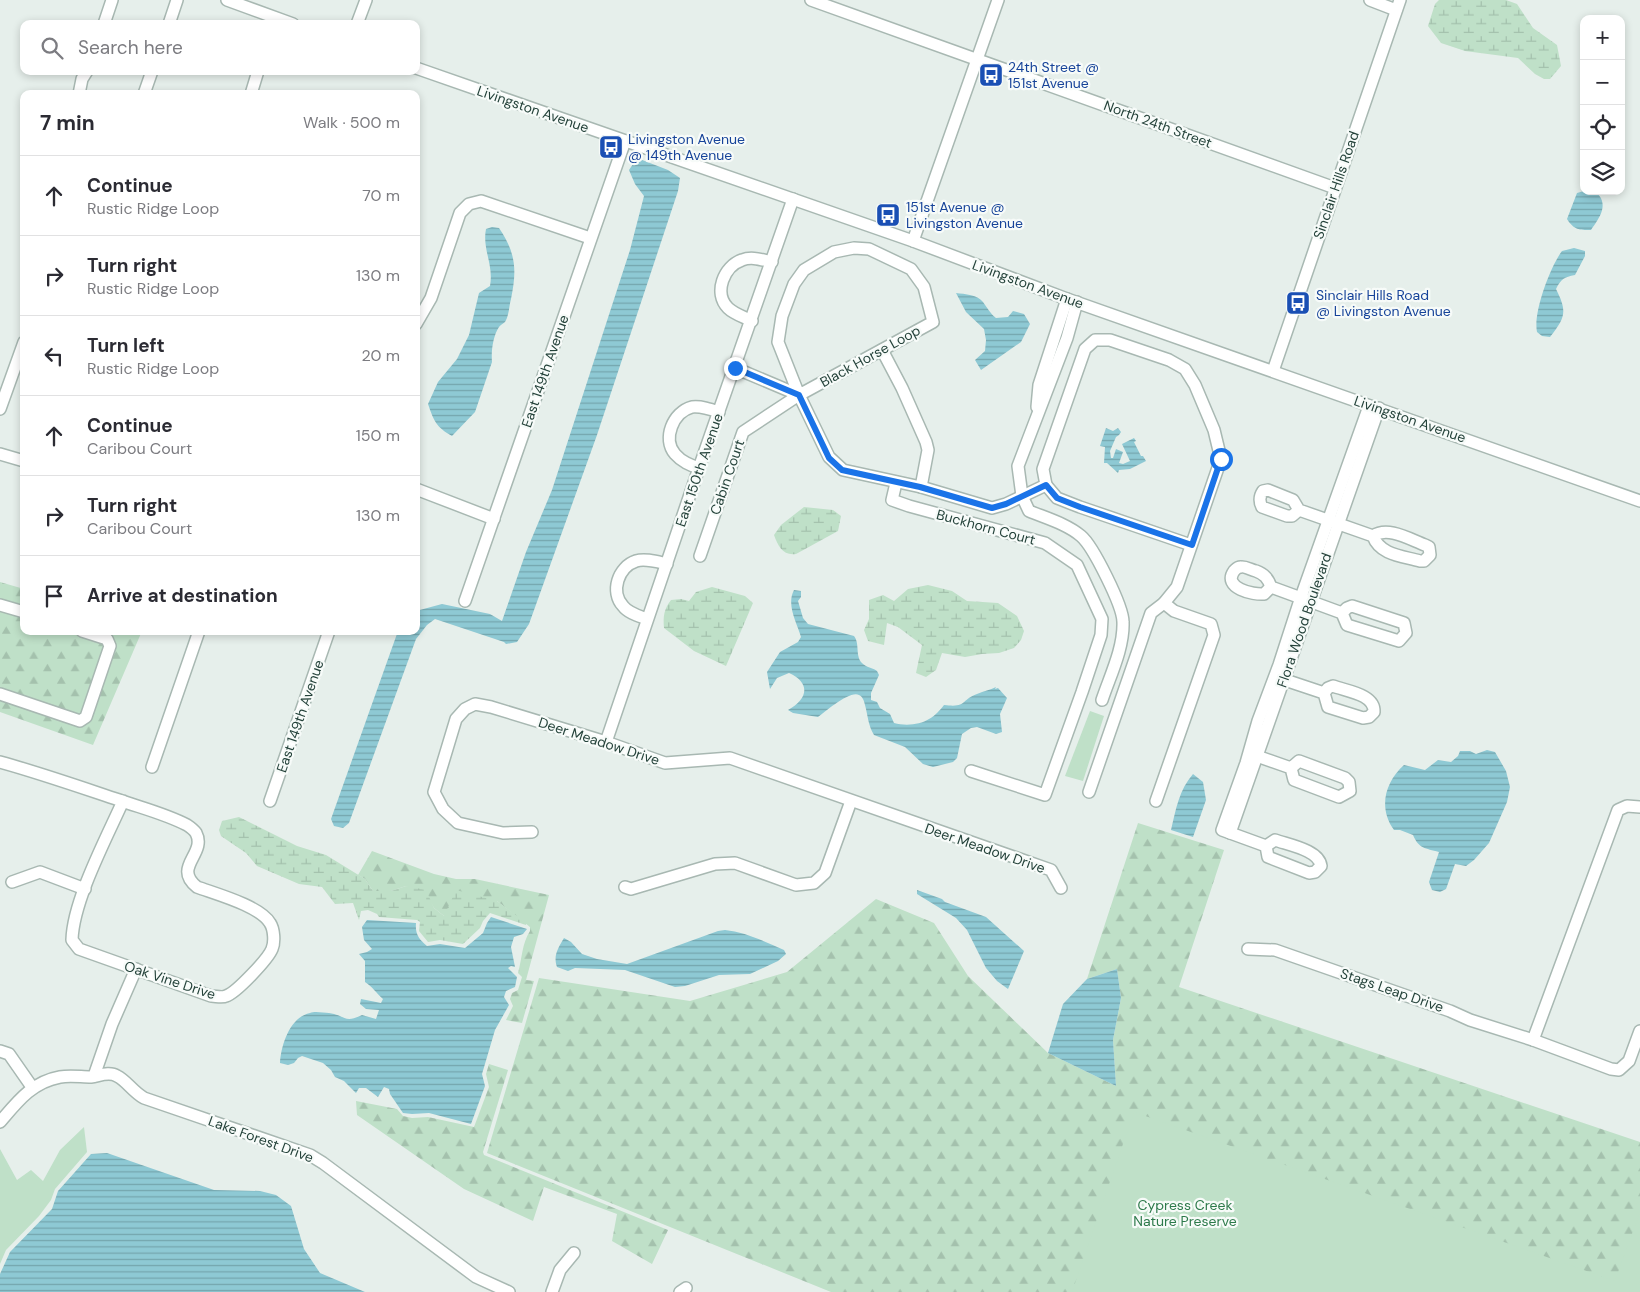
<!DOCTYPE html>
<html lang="en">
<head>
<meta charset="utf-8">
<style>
  :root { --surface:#fff; --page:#f7f7f7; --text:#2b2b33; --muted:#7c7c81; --line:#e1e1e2 }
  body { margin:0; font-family:"DM Sans",sans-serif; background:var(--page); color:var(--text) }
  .controls { position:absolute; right:15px; top:15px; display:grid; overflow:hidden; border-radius:10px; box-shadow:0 2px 8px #0003 }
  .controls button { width:45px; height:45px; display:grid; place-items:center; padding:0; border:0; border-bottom:1px solid var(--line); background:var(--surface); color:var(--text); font:25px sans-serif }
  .stop { position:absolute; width:15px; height:15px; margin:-11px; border:4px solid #1a73e8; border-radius:50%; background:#fff }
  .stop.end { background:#1a73e8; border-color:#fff; box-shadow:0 1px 5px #0008 }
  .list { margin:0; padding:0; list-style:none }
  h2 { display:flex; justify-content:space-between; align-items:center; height:65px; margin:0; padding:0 20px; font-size:21px }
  h2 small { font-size:16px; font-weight:400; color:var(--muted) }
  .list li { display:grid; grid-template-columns:32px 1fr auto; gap:15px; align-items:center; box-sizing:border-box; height:80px; padding:0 20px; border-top:1px solid var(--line) }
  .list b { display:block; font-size:19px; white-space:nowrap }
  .list p { margin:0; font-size:16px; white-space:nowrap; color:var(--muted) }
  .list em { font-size:16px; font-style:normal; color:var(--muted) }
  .icon { flex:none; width:28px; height:28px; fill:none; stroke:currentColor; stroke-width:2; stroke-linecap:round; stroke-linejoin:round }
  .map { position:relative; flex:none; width:1640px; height:1292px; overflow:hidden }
  .search { position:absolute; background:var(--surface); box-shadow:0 2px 8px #0003; left:20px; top:20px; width:400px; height:55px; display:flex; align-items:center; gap:12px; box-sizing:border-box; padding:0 18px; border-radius:10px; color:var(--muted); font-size:19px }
  .panel { position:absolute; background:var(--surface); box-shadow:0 2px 8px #0003; left:20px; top:90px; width:400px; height:545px; border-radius:10px }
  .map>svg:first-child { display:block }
</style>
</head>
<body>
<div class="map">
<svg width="1640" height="1292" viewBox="0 0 1640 1292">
  <defs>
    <pattern id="forest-firs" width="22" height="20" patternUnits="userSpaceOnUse" patternTransform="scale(1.25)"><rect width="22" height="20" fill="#bfe0c8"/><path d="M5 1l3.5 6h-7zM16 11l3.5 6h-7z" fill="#a4c1ad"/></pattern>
    <pattern id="wetland-marsh" width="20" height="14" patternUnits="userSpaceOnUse" patternTransform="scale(1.25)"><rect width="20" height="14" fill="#bfe0c8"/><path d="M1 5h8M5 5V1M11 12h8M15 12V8" fill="none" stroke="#a4c1ad"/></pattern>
    <pattern id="water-rules" width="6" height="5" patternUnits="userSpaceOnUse" patternTransform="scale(1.25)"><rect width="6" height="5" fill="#8ec9d4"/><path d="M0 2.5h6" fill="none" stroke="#74a5ad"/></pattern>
  </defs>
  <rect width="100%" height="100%" fill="#e6efeb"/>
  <!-- forest -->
  <g fill="url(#forest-firs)">
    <polygon points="0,582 24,589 24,631 142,631 93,745 0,712"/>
    <polygon points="1138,823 1224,850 1179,987 1640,1142 1640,1292 831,1292 487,1153 539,978 690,1001 787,972 876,899 934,923 968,976 1048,1053 1116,1086 1113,1040 1121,998 1117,969 1087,979"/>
    <path d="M372,851L434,874L456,879H475L549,895L526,980L534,981L522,1023L506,1020L513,1006L510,999L512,993L518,990L522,977L518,973C522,959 522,943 530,931V927L497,901L444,916L434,908L430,901L406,886L391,891H373L365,879L358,875Z"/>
    <polygon points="489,1064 508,1070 483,1152 484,1155 668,1230 652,1264 612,1241 617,1214 544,1187 533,1221 464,1189 357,1115 356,1101 397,1109 403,1116 412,1118 428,1117 474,1127 489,1087 486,1074"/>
  </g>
  <!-- wetland -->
  <g fill="url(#wetland-marsh)">
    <polygon points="1439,0 1506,0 1517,4 1533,28 1557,45 1561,66 1550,79 1544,79 1535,74 1518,58 1465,51 1441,43 1428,26 1435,4"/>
    <path d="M804,507L833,510L841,516L838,531L796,554C783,556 778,546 774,535L781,525Z"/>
    <polygon points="928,585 952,591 967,601 998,603 1017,616 1024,631 1021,640 1014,648 999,653 982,654 965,657 942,653 936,670 926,677 916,673 922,645 898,627 887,623 884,645 868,641 864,630 869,619 869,600 883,595 894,601 908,589"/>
    <path d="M712,587L745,596L753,603L726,666L694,651L664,628C663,616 664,609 671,600L681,599L689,601L696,592Z"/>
    <polygon points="239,817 297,846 326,855 365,879 373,891 391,891 406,886 426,890 434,908 444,916 456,890 497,901 526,923 526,925 490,913 483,921 480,928 463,944 440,940 428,942 419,931 420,922 417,920 379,917 377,914 368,910 361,911 359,920 353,903 335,904 322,887 299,884 257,866 246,853 221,836 219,830 222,821"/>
  </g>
  <!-- green -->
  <g fill="#bfe0c8">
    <polygon points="1090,711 1104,716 1083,781 1065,776"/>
    <polygon points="1134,1112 1615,1281 1640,1212 1640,1292 1072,1292"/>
    <polygon points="84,1127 87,1152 55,1189 51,1200 39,1216 6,1250 0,1264 0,1149 17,1180 31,1170 43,1181 60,1150"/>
  </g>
  <!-- water -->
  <g fill="url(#water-rules)">
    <polygon points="637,158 668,170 680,178 678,191 597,435 529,624 517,642 506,644 504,642 435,619 427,625 416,639 349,823 343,828 334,826 331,819 398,631 416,631 416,611 442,604 490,614 502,621 526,552 552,490 630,250 644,196 635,184 629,170"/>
    <path d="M1584,191H1595C1610,204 1600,217 1591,230C1579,230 1574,230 1567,219L1577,193Z"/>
    <path d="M492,227L499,228C516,253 517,270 511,299C509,306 509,316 505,322C503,324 500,325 499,327C493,336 491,351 492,362L475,412L452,436C436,427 434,421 428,404L438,382L457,359L469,335L479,293L490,286C494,265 482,249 486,229Z"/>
    <path d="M1574,248L1585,251V256L1575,275C1564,277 1561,279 1556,289C1567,311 1566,317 1550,337L1542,336L1537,332C1533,313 1550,267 1562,251Z"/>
    <path d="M956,293C965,294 978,295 983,302C988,309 990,313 996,318L1008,317L1013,311L1024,314L1030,324L1021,342L981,370L975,360L985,351L986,340L984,329L966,312Z"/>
    <polygon points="1106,428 1113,431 1118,428 1121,432 1119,435 1116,437 1110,451 1111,458 1113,458 1116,449 1123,452 1119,463 1123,464 1130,461 1122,444 1134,438 1136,441 1134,442 1141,456 1143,456 1146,461 1130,469 1119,470 1118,473 1107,463 1104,463 1105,447 1100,446"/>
    <path d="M794,590L801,591V597L798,601L803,618L808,624L854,636C861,645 853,659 866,666C870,668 873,668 877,671L879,675L871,693V700L877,702L880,708L890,714L894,723C905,726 920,725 929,719C935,716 940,710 944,705C968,708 960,700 977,694C984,691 990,690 996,687L995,689L998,688L1007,698L1000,714L1002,732L996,734L977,727L971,728L962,734L957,758L953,762L933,767L923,764L905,747L874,735C868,725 868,716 865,705C864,701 863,697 859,695C850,690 825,712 818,717L793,713L788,710C808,699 811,683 789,673L777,678L770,689L767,672L780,652L798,642L801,637C797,623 786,605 794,590Z"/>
    <path d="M1487,750L1495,752L1506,771L1510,787L1507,802L1489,843L1474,860L1466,866L1455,864L1446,889L1440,892L1432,890L1429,882L1439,852C1425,848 1419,849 1413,835L1400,830H1394C1378,808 1385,782 1404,765L1425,770L1438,760L1451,762L1458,756L1460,751H1470L1476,754Z"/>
    <path d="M1193,774L1203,782L1206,800L1193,837L1171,830C1176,809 1179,790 1193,774Z"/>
    <polygon points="917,890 942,899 945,902 986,917 1024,951 1008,989 997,981 986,968 967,930 956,918 917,894"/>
    <path d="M491,917L527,929L523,934L514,937L511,947L515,967L511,966L508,968L517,977L515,987L506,991L504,997L509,1005L495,1030L482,1074L485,1086L471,1124L429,1113L412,1114L403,1113L390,1094L389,1089L384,1087L378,1097L366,1088H359L356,1093L344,1081L335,1077L331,1070L323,1063L302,1056L298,1058L294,1063L288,1065L280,1063C281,1045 290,1017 310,1013C315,1011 324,1013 329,1013C345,1015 344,1024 362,1015L376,1019L379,1010L366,1009L360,1004L361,999L381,1003L383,999C376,993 373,987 365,982V961L359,954L367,952L372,949L364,940L362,927L367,920L416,923C415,934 419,939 427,946L440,944L465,948L483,933L487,923Z"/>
    <path d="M725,930C745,932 766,942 784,950L786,954L778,961L750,974L719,975L685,986L675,987L625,970L575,968L568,971L557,967C553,956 558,948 564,938L571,942L582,954L597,959L627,964L718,931Z"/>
    <polygon points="1117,969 1121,998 1113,1040 1116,1086 1048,1053 1063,1004 1087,979"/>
    <polygon points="107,1153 214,1190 260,1191 276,1195 291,1206 304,1249 320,1273 365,1292 0,1292 0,1274 10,1252 52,1209 58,1191 91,1154"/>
  </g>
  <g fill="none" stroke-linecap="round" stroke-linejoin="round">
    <defs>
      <g id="minor">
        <polyline points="227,0 293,24"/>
        <polyline points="811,0 1335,188"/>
        <polyline points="1370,0 1396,10"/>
        <polyline points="104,24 112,0"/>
        <polyline points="169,24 177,0"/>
        <polyline points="357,24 366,0"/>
        <polyline points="416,68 913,241 1067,299 1640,501"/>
        <polyline points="79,94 82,79 87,71"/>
        <polyline points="144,94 152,71"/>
        <polyline points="251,94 258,71"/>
        <polyline points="913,241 998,0"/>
        <path d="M1077,302L1067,338L1018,466L1022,496L1029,511C1046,518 1067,524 1081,536C1093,546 1123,606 1123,622C1124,648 1110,676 1102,700"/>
        <path d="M752,321C744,317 734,314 728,308C713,293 724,266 742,260C752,256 762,260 772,262"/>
        <polyline points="416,324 431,298 460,213 469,204 481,201 590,238"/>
        <polyline points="882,350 902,388 926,442 928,450 921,487"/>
        <polyline points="735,368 799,395 829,457 843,470 921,487 992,508 1006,504 1046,485 1043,469 1085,349 1095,340 1110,340 1169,360 1185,369 1195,385 1214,430 1221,459 1177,587 1164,603 1151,613 1089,792"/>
        <polyline points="1273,371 1400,0"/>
        <polyline points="1037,407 1039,385 1067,299"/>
        <polyline points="0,409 24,342"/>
        <polyline points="0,454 24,461"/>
        <path d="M699,468C690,465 682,462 675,454C662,439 673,412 692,407C701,406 710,409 719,412"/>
        <polyline points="896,483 892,500 909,506 1045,543 1077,565 1102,619 1101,635 1082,692 1045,795 971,771"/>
        <polyline points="1046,485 1057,498 1080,507 1191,545"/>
        <polyline points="416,489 494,519"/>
        <path d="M1299,510L1292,516H1287L1262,507C1259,501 1259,497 1263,491L1268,490L1293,500L1299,510L1373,536C1388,526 1409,539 1425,545L1429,547L1430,555L1424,561H1420C1402,556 1380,555 1373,536"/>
        <polyline points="700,556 743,432 799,395 933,322 924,287 911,269 869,249 854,248 834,252 804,270 794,284 782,316 778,342 799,395"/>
        <path d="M1271,587L1264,594C1253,595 1222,588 1234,571C1237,568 1237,567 1241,567C1245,566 1251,570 1256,571C1264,574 1268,578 1271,587L1342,613L1347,608L1352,606L1404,623L1406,633L1399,641L1347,625L1342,613"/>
        <polyline points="465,601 625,141"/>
        <polyline points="0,605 24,612"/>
        <path d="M647,619C639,616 628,613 623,606C610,592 618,567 636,561C645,558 658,562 667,564"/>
        <path d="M1279,678L1324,693L1328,688L1333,686C1346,691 1375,694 1374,712L1369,717L1363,718L1328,707L1324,693"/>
        <polyline points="0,694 80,721 86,717 110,646 107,639 82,631"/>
        <polyline points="606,742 699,468 793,199"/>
        <polyline points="1251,754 1291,768 1299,761 1345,778 1349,782 1350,791 1339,797 1294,780 1291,768"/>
        <path d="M0,762C40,773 80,787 119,800C142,808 166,814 187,825C190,827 194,830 196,833C207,854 172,867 197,887C216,894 260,906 270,923C274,929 275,942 272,949C268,959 236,993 226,996C222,998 216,996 211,996L79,949L72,940C73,901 106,839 123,801"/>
        <polyline points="152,767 199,631"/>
        <polyline points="270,801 329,631"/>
        <polyline points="1156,801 1214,635 1211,624 1174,611 1164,603"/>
        <polyline points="532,832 503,833 458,823 443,809 434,792 456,719 465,709 475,704 491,707 606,742 665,763 730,758 1051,870 1061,888"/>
        <polyline points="1230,833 1379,408"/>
        <path d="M1266,846L1268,857L1309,873L1315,872L1321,866C1319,850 1289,845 1275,840L1266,846L1222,830L1246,763L1258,721L1279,665L1301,597L1369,406"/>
        <polyline points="12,882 40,872 85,889"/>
        <polyline points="625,887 631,889 715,864 735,863 796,885 814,883 825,873 851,801"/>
        <polyline points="1248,949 1275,950 1450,1011 1470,1020 1533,1040 1611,1069 1619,1070 1629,1061 1640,1031"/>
        <polyline points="1533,1040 1618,810 1627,806 1640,807"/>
        <polyline points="0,1051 9,1054 32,1087"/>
        <polyline points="94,1076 112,1024 136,969"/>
        <path d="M0,1122C17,1102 32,1082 60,1077C70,1075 81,1077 91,1077C99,1076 109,1071 117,1076C127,1081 132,1091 144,1098L310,1155L323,1163L476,1277L509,1292"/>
        <polyline points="552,1292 560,1270 574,1253"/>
        <polyline points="680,1292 686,1288"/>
      </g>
    </defs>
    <!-- minor casing -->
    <use href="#minor" stroke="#a8b8b2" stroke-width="14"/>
    <!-- minor -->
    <use href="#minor" stroke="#fff" stroke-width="11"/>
  </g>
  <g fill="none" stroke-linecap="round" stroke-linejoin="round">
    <!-- route -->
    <polyline stroke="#1a73e8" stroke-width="6" points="735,368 799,395 829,458 842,470 920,487 992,508 1006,504 1046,485 1057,498 1080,507 1192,545 1221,459"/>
  </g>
  <!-- icons -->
  <defs>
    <symbol id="bus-square" viewBox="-11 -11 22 22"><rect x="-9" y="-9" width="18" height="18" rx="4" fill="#1a4fb4" stroke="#f7fbf9"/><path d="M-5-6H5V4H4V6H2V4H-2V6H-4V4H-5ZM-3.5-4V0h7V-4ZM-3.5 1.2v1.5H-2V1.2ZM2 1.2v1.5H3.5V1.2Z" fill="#fff"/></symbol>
  </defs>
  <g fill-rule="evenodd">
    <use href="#bus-square" x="977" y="61" width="28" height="28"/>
    <use href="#bus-square" x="597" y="133" width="28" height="28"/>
    <use href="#bus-square" x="874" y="201" width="28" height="28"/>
    <use href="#bus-square" x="1284" y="289" width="28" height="28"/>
  </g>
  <g text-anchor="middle" stroke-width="4.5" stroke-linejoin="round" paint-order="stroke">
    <!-- transit labels -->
    <g font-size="14" fill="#164399" stroke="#f7fbf9" text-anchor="start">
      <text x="1008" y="72">24th Street @<tspan x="1008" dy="16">151st Avenue</tspan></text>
      <text x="628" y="144">Livingston Avenue<tspan x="628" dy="16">@ 149th Avenue</tspan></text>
      <text x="906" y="212">151st Avenue @<tspan x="906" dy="16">Livingston Avenue</tspan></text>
      <text x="1316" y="300">Sinclair Hills Road<tspan x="1316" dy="16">@ Livingston Avenue</tspan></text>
    </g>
    <!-- street labels -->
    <g font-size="14" fill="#24423a" stroke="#f7fbf9">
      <text transform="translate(533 109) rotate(19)" y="5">Livingston Avenue</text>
      <text transform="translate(1158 124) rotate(20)" y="5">North 24th Street</text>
      <text transform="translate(1336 185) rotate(-71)" y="5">Sinclair Hills Road</text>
      <text transform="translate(1028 284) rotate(20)" y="5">Livingston Avenue</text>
      <text transform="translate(870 356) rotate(-29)" y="5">Black Horse Loop</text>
      <text transform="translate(545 371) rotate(-71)" y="5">East 149th Avenue</text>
      <text transform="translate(1410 419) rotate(19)" y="5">Livingston Avenue</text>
      <text transform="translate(699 470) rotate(-71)" y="5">East 150th Avenue</text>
      <text transform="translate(727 477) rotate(-71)" y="5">Cabin Court</text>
      <text transform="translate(986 527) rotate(15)" y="5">Buckhorn Court</text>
      <text transform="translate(1304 620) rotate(-71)" y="5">Flora Wood Boulevard</text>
      <text transform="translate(300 716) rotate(-71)" y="5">East 149th Avenue</text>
      <text transform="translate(599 741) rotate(18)" y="5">Deer Meadow Drive</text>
      <text transform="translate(985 848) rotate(19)" y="5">Deer Meadow Drive</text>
      <text transform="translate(170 980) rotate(18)" y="5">Oak Vine Drive</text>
      <text transform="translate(1392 990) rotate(19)" y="5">Stags Leap Drive</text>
      <text transform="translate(261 1139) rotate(20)" y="5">Lake Forest Drive</text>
    </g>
    <!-- park labels -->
    <g font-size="14" fill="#2d7a4b" stroke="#f7fbf9">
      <text x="1185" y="1210">Cypress Creek<tspan x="1185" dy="16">Nature Preserve</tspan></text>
    </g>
  </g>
</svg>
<div class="controls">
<button>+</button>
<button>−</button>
<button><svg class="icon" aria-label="locate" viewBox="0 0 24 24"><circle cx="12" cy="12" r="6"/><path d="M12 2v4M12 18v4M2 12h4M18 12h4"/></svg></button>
<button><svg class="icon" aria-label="layers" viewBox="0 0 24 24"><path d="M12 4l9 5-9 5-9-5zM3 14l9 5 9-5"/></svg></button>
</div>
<div class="stop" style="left:1221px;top:459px"></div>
<div class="stop end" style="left:735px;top:368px"></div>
<div class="search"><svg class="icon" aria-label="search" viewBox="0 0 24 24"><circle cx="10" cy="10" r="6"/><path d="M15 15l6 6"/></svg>Search here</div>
<section class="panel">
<h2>7 min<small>Walk · 500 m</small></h2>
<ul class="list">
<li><svg class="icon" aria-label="ahead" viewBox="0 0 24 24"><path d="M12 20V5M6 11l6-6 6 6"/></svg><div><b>Continue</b><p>Rustic Ridge Loop</p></div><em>70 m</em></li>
<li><svg class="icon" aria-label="right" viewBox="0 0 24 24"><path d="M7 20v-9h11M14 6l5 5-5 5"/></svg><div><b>Turn right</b><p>Rustic Ridge Loop</p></div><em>130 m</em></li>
<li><svg class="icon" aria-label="left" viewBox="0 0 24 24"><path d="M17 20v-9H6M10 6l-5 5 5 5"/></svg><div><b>Turn left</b><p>Rustic Ridge Loop</p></div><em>20 m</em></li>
<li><svg class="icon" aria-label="ahead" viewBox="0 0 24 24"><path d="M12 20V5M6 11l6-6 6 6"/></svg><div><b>Continue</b><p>Caribou Court</p></div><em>150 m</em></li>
<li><svg class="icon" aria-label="right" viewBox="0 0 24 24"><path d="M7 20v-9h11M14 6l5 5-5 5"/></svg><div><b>Turn right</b><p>Caribou Court</p></div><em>130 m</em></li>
<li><svg class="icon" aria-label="arrive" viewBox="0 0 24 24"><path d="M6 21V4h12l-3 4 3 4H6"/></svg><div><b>Arrive at destination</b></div></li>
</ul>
</section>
</div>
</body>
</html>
